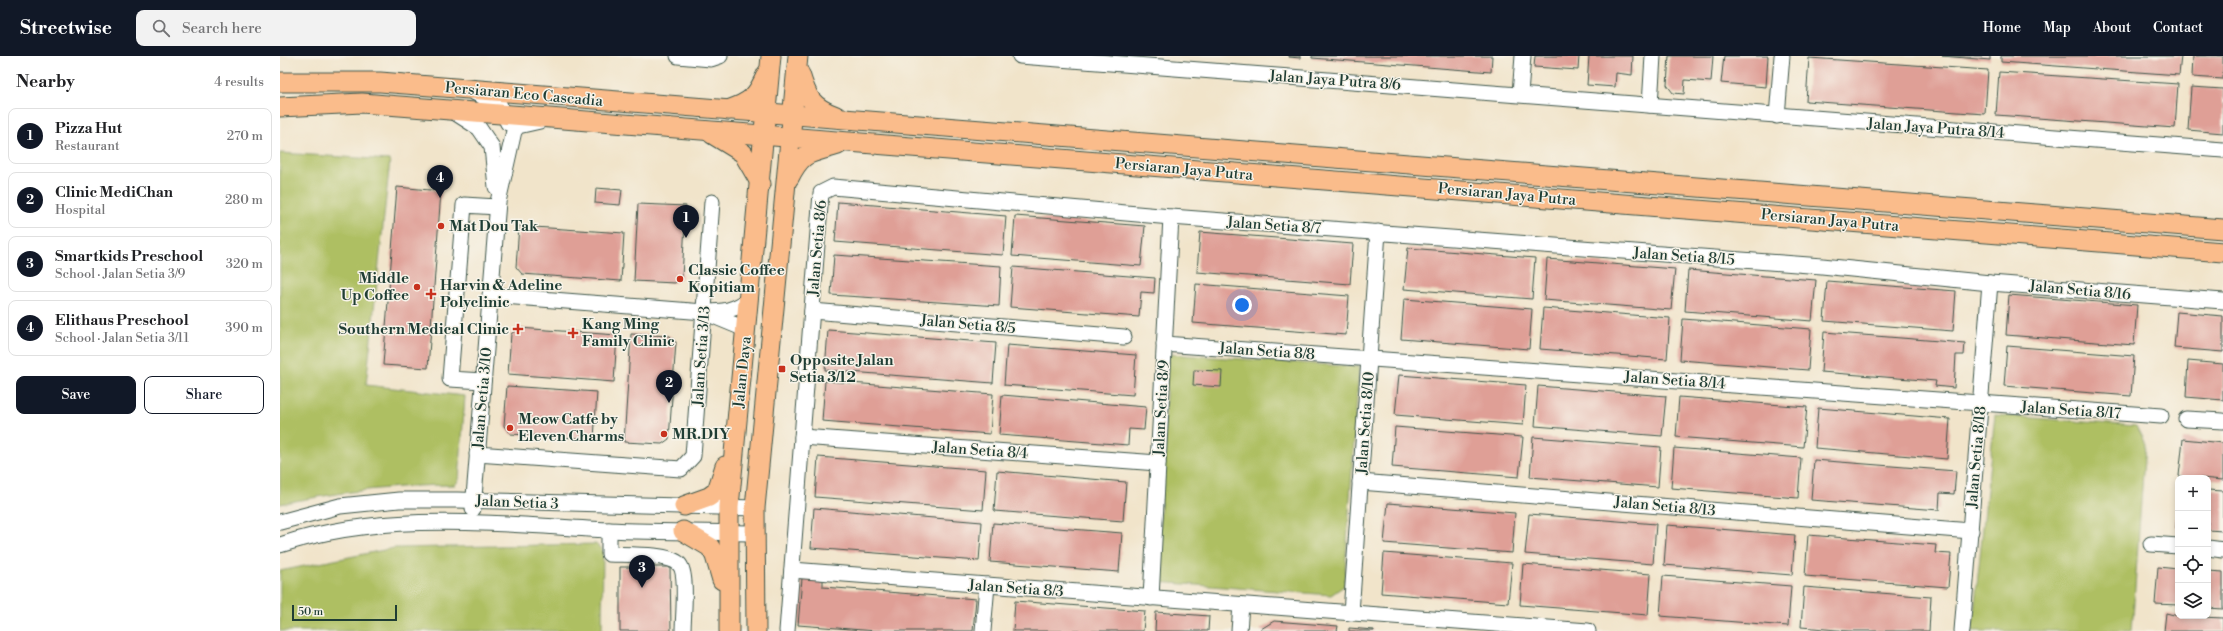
<!DOCTYPE html>
<html lang="en">
<head>
<meta charset="utf-8">
<style>
  :root { --surface:#fff; --page:#f2f2f2; --text:#202124; --muted:#757577; --line:#e0e0e0; --accent:#111827 }
  body { margin:0; font-family:"Libre Bodoni",serif; background:var(--page); color:var(--text) }
  .controls { position:absolute; right:12px; bottom:12px; display:grid; overflow:hidden; border-radius:8px; box-shadow:0 2px 6px #0003 }
  .controls button { width:36px; height:36px; display:grid; place-items:center; padding:0; border:0; border-bottom:1px solid var(--line); background:var(--surface); color:var(--text); font:20px sans-serif }
  .scale { position:absolute; left:12px; bottom:10px; width:105px; box-sizing:border-box; padding-left:4px; border:2px solid #1f3d34; border-top:0; font-size:11px; line-height:14px; white-space:nowrap; color:#1f3d34; -webkit-text-stroke:3px #f7f3e8; paint-order:stroke }
  .you { position:absolute; left:962px; top:249px; width:14px; height:14px; margin:-10px; border:3px solid #fff; border-radius:50%; background:#1a73e8; box-shadow:0 0 0 6px #1a73e833 }
  .badge { display:grid; place-items:center; width:26px; height:26px; border-radius:50%; background:var(--accent); color:#fff; font-size:13px; font-weight:700 }
  .pin { position:absolute; translate:-50% -33px; filter:drop-shadow(0 1px 2px #0008) }
  .pin::after { content:''; position:absolute; top:21px; width:14px; height:12px; background:inherit; clip-path:polygon(0 0,100% 0,50% 100%) }
  .list { margin:0; padding:0; list-style:none }
  h2 { display:flex; justify-content:space-between; align-items:center; height:52px; margin:0; padding:0 16px; font-size:17px }
  h2 small { font-size:13px; font-weight:400; color:var(--muted) }
  .list li { display:grid; grid-template-columns:26px 1fr auto; gap:12px; align-items:center; box-sizing:border-box; height:56px; margin:0 8px 8px; padding:0 8px; border:1px solid var(--line); border-radius:8px }
  .list b { display:block; font-size:15px; white-space:nowrap }
  .list p { margin:0; font-size:13px; white-space:nowrap; color:var(--muted) }
  .list em { font-size:13px; font-style:normal; color:var(--muted) }
  .actions { display:flex; gap:8px; padding:12px 16px }
  .actions a { flex:1; padding:9px 0; border:1px solid var(--accent); border-radius:8px; text-align:center; font-size:14px; color:var(--accent) }
  .actions .main { background:var(--accent); color:#fff }
  .icon { flex:none; width:22px; height:22px; fill:none; stroke:currentColor; stroke-width:2; stroke-linecap:round; stroke-linejoin:round }
  .map { position:relative; flex:none; width:1943px; height:575px; overflow:hidden }
  header { display:flex; align-items:center; gap:24px; box-sizing:border-box; height:56px; padding:0 20px; background:var(--accent); color:#fff }
  header strong { font-size:19px }
  nav { display:flex; gap:22px; margin-inline-start:auto; font-size:14px }
  .search { width:280px; height:36px; background:var(--page); display:flex; align-items:center; gap:10px; box-sizing:border-box; padding:0 14px; border-radius:8px; color:var(--muted); font-size:15px }
  main { display:flex }
  aside { flex:1; background:var(--surface) }
  .map>svg:first-child { display:block }
</style>
</head>
<body>
<header>
<strong>Streetwise</strong>
<div class="search"><svg class="icon" aria-label="search" viewBox="0 0 24 24"><circle cx="10" cy="10" r="6"/><path d="M15 15l6 6"/></svg>Search here</div>
<nav><a>Home</a><a>Map</a><a>About</a><a>Contact</a></nav>
</header>
<main>
<aside>
<h2>Nearby<small>4 results</small></h2>
<ul class="list">
<li><span class="badge">1</span><div><b>Pizza Hut</b><p>Restaurant</p></div><em>270 m</em></li>
<li><span class="badge">2</span><div><b>Clinic MediChan</b><p>Hospital</p></div><em>280 m</em></li>
<li><span class="badge">3</span><div><b>Smartkids Preschool</b><p>School · Jalan Setia 3/9</p></div><em>320 m</em></li>
<li><span class="badge">4</span><div><b>Elithaus Preschool</b><p>School · Jalan Setia 3/11</p></div><em>390 m</em></li>
</ul>
<div class="actions"><a class="main">Save</a><a>Share</a></div>
</aside>
<div class="map">
<svg width="1943" height="575" viewBox="0 0 1943 575">
  <rect width="100%" height="100%" fill="#f7f3e8"/>
  <filter id="ink" filterUnits="userSpaceOnUse"><feTurbulence type="fractalNoise" baseFrequency=".025" numOctaves="2"/><feDisplacementMap in="SourceGraphic" scale="8" xChannelSelector="R" yChannelSelector="G"/><feConvolveMatrix kernelMatrix="1 2 1 2 8 2 1 2 1" color-interpolation-filters="sRGB"/></filter>
  <filter id="wash" filterUnits="userSpaceOnUse"><feTurbulence type="fractalNoise" baseFrequency=".012" numOctaves="4" result="noise"/><feDisplacementMap in="SourceGraphic" scale="16" xChannelSelector="R" yChannelSelector="G"/><feGaussianBlur stdDeviation="0.9" result="paint"/><feColorMatrix in="noise" values="0 0 0 0 0 0 0 0 0 0 0 0 0 0 0 0 0 1.4 0 .05"/><feComposite in="paint" operator="in"/></filter>
  <g filter="url(#wash)">
    <rect width="100%" height="100%" fill="#f1e4ca"/>
    <!-- green -->
    <g fill="#aebf62" stroke="#667e4b">
      <path d="M0,97L110,104L86,329L185,340L179,424L175,429C115,429 59,436 0,448Z"/>
      <polygon points="888,298 1079,311 1064,530 1051,539 877,526"/>
      <polygon points="1715,359 1856,370 1865,388 1852,575 1692,575"/>
      <polygon points="316,488 323,495 322,575 0,575 0,515 114,492"/>
    </g>
    <g id="blocks">
      <!-- building -->
      <g fill="#df9f96">
        <polygon points="1009,0 1020,0 1020,2 1009,1"/>
        <polygon points="1032,0 1212,0 1211,16 1032,2"/>
        <polygon points="1255,0 1299,0 1298,14 1254,11"/>
        <polygon points="1309,0 1353,0 1352,19 1336,17 1335,31 1307,29"/>
        <polygon points="1389,0 1433,0 1431,26 1405,24 1404,38 1393,37 1387,29"/>
        <polygon points="1444,0 1488,0 1486,31 1441,27"/>
        <polygon points="1662,0 1710,0 1710,4"/>
        <polygon points="1721,0 1901,0 1899,19 1721,6"/>
        <polygon points="1913,0 1943,0 1943,23 1912,21"/>
        <polygon points="1529,2 1708,14 1705,58 1526,45"/>
        <polygon points="1719,16 1898,28 1895,72 1716,59"/>
        <polygon points="1911,31 1943,33 1943,77 1908,74"/>
        <polygon points="117,131 161,135 148,312 103,309"/>
        <polygon points="316,132 342,134 340,149 315,147"/>
        <polygon points="558,146 726,160 723,199 555,186"/>
        <polygon points="358,148 406,150 402,221 395,227 354,225"/>
        <polygon points="735,160 865,170 861,210 732,200"/>
        <polygon points="239,170 344,177 341,225 242,218 236,211"/>
        <polygon points="920,176 1073,188 1070,228 917,216"/>
        <polygon points="1128,192 1255,202 1252,243 1124,233"/>
        <polygon points="554,199 721,210 719,250 551,239"/>
        <polygon points="1267,203 1395,213 1391,254 1264,244"/>
        <polygon points="733,211 875,222 874,237 861,236 859,261 730,251"/>
        <polygon points="1408,214 1536,224 1532,265 1405,255"/>
        <polygon points="1547,225 1676,235 1673,275 1544,265"/>
        <polygon points="916,228 1069,240 1066,279 913,267"/>
        <polygon points="1729,239 1857,249 1854,289 1726,279"/>
        <polygon points="1124,243 1252,253 1249,293 1121,283"/>
        <polygon points="1263,252 1390,262 1387,303 1260,293"/>
        <polygon points="1897,256 1943,260 1943,296 1894,292"/>
        <polygon points="1403,263 1531,273 1528,314 1400,304"/>
        <polygon points="239,272 337,279 334,326 228,318 231,278"/>
        <polygon points="548,274 716,287 713,327 545,314"/>
        <polygon points="1544,276 1685,287 1684,299 1676,299 1674,332 1655,330 1656,325 1541,316"/>
        <polygon points="351,278 390,280 396,286 389,383 382,388 344,386"/>
        <polygon points="727,289 856,299 853,339 724,329"/>
        <polygon points="1727,290 1854,300 1851,340 1724,330"/>
        <polygon points="1908,305 1943,308 1943,344 1906,341"/>
        <polygon points="914,314 942,315 941,331 913,329"/>
        <polygon points="1119,319 1246,329 1243,369 1115,359"/>
        <polygon points="545,325 713,338 710,378 542,365"/>
        <polygon points="227,330 317,336 314,383 230,378 224,370"/>
        <polygon points="1258,330 1386,340 1382,380 1255,370"/>
        <polygon points="722,339 866,351 864,374 849,373 848,389 719,379"/>
        <polygon points="1399,341 1527,351 1523,391 1396,381"/>
        <polygon points="1538,352 1670,363 1667,403 1535,392"/>
        <polygon points="1115,371 1243,381 1239,421 1112,411"/>
        <polygon points="1253,381 1381,391 1378,431 1250,421"/>
        <polygon points="1903,383 1943,387 1943,424 1899,420"/>
        <polygon points="1394,392 1521,402 1518,442 1391,432"/>
        <polygon points="538,401 706,414 703,454 535,441"/>
        <polygon points="1534,404 1676,415 1674,438 1660,437 1659,454 1531,444"/>
        <polygon points="717,415 846,426 843,465 714,455"/>
        <polygon points="1928,434 1943,435 1943,475 1928,474"/>
        <polygon points="1108,447 1235,457 1232,497 1104,487"/>
        <polygon points="534,452 702,466 699,505 531,492"/>
        <polygon points="1897,457 1898,457 1898,472 1896,472"/>
        <polygon points="1249,458 1376,468 1373,508 1245,498"/>
        <polygon points="713,467 842,477 839,516 710,506"/>
        <polygon points="1387,469 1515,479 1512,519 1384,509"/>
        <polygon points="1528,479 1656,489 1655,497 1671,498 1668,531 1525,520"/>
        <polygon points="1104,497 1232,507 1228,547 1101,537"/>
        <polygon points="1243,508 1371,518 1368,559 1240,549"/>
        <polygon points="340,511 390,511 391,575 340,575"/>
        <polygon points="1878,511 1898,513 1898,549 1875,548"/>
        <polygon points="1928,515 1943,516 1943,553 1928,552"/>
        <polygon points="1383,520 1511,530 1508,570 1380,560"/>
        <polygon points="522,522 543,524 543,531 696,543 693,575 596,575 518,569"/>
        <polygon points="1524,531 1651,541 1649,575 1569,575 1521,571"/>
        <polygon points="735,545 865,555 863,575 733,575"/>
        <polygon points="876,556 929,560 928,575 875,575"/>
        <polygon points="1886,557 1898,560 1943,562 1943,575 1884,575"/>
        <polygon points="994,565 1058,570 1057,575 981,575 981,573"/>
        <polygon points="1069,572 1094,574 1094,575 1069,575"/>
      </g>
    </g>
  </g>
  <g filter="url(#ink)">
    <use href="#blocks" fill-opacity="0" stroke="#3e564a" stroke-width="1"/>
    <g fill="none" stroke-linecap="round" stroke-linejoin="round">
      <defs>
        <g id="minor">
          <polyline points="398,0 431,3 440,0"/>
          <polyline points="740,0 1943,94"/>
          <polyline points="193,36 219,48 228,67"/>
          <polyline points="1240,38 1243,0"/>
          <polyline points="1370,49 1373,0"/>
          <polyline points="171,54 199,72 212,91 216,131"/>
          <polyline points="1497,60 1502,0"/>
          <path d="M210,239L424,256C442,256 455,255 469,243"/>
          <polyline points="532,255 844,281"/>
          <polyline points="431,259 460,271 466,278"/>
          <polyline points="884,288 1881,360"/>
          <polyline points="203,325 170,323 184,149 217,151"/>
          <polyline points="1906,363 1943,365"/>
          <polyline points="522,381 878,407"/>
          <polyline points="197,398 401,413 413,400 432,146"/>
          <polyline points="1080,426 1691,475"/>
          <polyline points="193,453 218,146 234,75 238,70 260,65"/>
          <polyline points="0,466 60,450 119,444 177,444 475,452"/>
          <path d="M329,474V498C344,499 388,497 399,508C408,517 403,561 403,575"/>
          <polyline points="1871,488 1898,490"/>
          <path d="M0,489C106,454 218,468 327,474C376,476 426,476 475,477"/>
          <polyline points="1928,492 1943,494"/>
          <polyline points="512,514 1308,575"/>
          <polyline points="871,542 891,161"/>
          <polyline points="1071,557 1098,176"/>
          <polyline points="507,575 541,137 553,131 891,161 1542,210 1710,227 1943,245"/>
          <polyline points="703,575 707,529"/>
          <polyline points="959,575 961,549"/>
          <polyline points="1682,575 1710,227"/>
        </g>
        <g id="major">
          <path d="M520,18C527,41 531,51 556,60"/>
          <polyline points="0,26 100,26 1943,173"/>
          <polyline points="0,51 82,47 1943,196"/>
          <path d="M448,54C472,46 477,40 487,17"/>
          <polyline points="432,78 463,97 481,128"/>
          <path d="M509,122C523,94 530,98 558,89"/>
          <polyline points="404,450 429,441 437,435 445,410"/>
          <polyline points="403,475 430,491 435,500 442,524"/>
          <polyline points="449,575 449,451 491,0"/>
          <polyline points="476,575 475,452 518,0"/>
        </g>
      </defs>
      <!-- minor casing -->
      <use href="#minor" stroke="#3e564a" stroke-width="17"/>
      <!-- major casing -->
      <use href="#major" stroke="#3e564a" stroke-width="21"/>
      <!-- minor -->
      <use href="#minor" stroke="#fff" stroke-width="15"/>
      <!-- major -->
      <use href="#major" stroke="#fabc8b" stroke-width="19"/>
    </g>
  </g>
  <!-- markers -->
  <g fill="#c8321e" stroke="#f7f3e8" stroke-width="1.5">
    <circle cx="161" cy="170" r="4"/>
    <circle cx="400" cy="223" r="4"/>
    <circle cx="137" cy="231" r="4"/>
    <path d="M149 232h4v4h4v4h-4v4h-4v-4h-4v-4h4z"/>
    <path d="M236 267h4v4h4v4h-4v4h-4v-4h-4v-4h4z"/>
    <path d="M291 271h4v4h4v4h-4v4h-4v-4h-4v-4h4z"/>
    <rect x="498" y="309" width="8" height="8" rx="2"/>
    <circle cx="230" cy="372" r="4"/>
    <circle cx="384" cy="378" r="4"/>
  </g>
  <g text-anchor="middle" stroke-width="3" stroke-linejoin="round" paint-order="stroke">
    <!-- street labels -->
    <g font-size="15" fill="#1f3d34" stroke="#f7f3e8">
      <text transform="translate(1055 24) rotate(4)" y="5">Jalan Jaya Putra 8/6</text>
      <text transform="translate(244 38) rotate(5)" y="5">Persiaran Eco Cascadia</text>
      <text transform="translate(1656 72) rotate(4)" y="5">Jalan Jaya Putra 8/14</text>
      <text transform="translate(904 113) rotate(5)" y="5">Persiaran Jaya Putra</text>
      <text transform="translate(1227 138) rotate(5)" y="5">Persiaran Jaya Putra</text>
      <text transform="translate(1550 164) rotate(5)" y="5">Persiaran Jaya Putra</text>
      <text transform="translate(994 169) rotate(4)" y="5">Jalan Setia 8/7</text>
      <text transform="translate(537 192) rotate(-85)" y="5">Jalan Setia 8/6</text>
      <text transform="translate(1404 200) rotate(4)" y="5">Jalan Setia 8/15</text>
      <text transform="translate(1800 234) rotate(5)" y="5">Jalan Setia 8/16</text>
      <text transform="translate(688 268) rotate(5)" y="5">Jalan Setia 8/5</text>
      <text transform="translate(987 295) rotate(4)" y="5">Jalan Setia 8/8</text>
      <text transform="translate(421 300) rotate(-86)" y="5">Jalan Setia 3/13</text>
      <text transform="translate(462 316) rotate(-84)" y="5">Jalan Daya</text>
      <text transform="translate(1395 324) rotate(4)" y="5">Jalan Setia 8/14</text>
      <text transform="translate(202 342) rotate(-85)" y="5">Jalan Setia 3/10</text>
      <text transform="translate(881 352) rotate(-87)" y="5">Jalan Setia 8/9</text>
      <text transform="translate(1791 354) rotate(4)" y="5">Jalan Setia 8/17</text>
      <text transform="translate(1085 367) rotate(-86)" y="5">Jalan Setia 8/10</text>
      <text transform="translate(700 394) rotate(4)" y="5">Jalan Setia 8/4</text>
      <text transform="translate(1696 401) rotate(-85)" y="5">Jalan Setia 8/18</text>
      <text transform="translate(237 446) rotate(2)" y="5">Jalan Setia 3</text>
      <text transform="translate(1385 450) rotate(5)" y="5">Jalan Setia 8/13</text>
      <text transform="translate(736 532) rotate(4)" y="5">Jalan Setia 8/3</text>
    </g>
    <!-- poi labels -->
    <g font-size="15" font-weight="bold" fill="#1f3d34" stroke="#f7f3e8" text-anchor="start">
      <text x="169" y="175">Mat Dou Tak</text>
      <text x="408" y="219">Classic Coffee<tspan x="408" dy="17">Kopitiam</tspan></text>
      <text x="129" y="227" text-anchor="end">Middle<tspan x="129" dy="17">Up Coffee</tspan></text>
      <text x="160" y="234">Harvin &amp; Adeline<tspan x="160" dy="17">Polyclinic</tspan></text>
      <text x="302" y="273">Kang Ming<tspan x="302" dy="17">Family Clinic</tspan></text>
      <text x="229" y="278" text-anchor="end">Southern Medical Clinic</text>
      <text x="510" y="309">Opposite Jalan<tspan x="510" dy="17">Setia 3/12</tspan></text>
      <text x="238" y="368">Meow Catfe by<tspan x="238" dy="17">Eleven Charms</tspan></text>
      <text x="392" y="383">MR.DIY</text>
    </g>
  </g>
</svg>
<div class="controls">
<button>+</button>
<button>−</button>
<button><svg class="icon" aria-label="locate" viewBox="0 0 24 24"><circle cx="12" cy="12" r="6"/><path d="M12 2v4M12 18v4M2 12h4M18 12h4"/></svg></button>
<button><svg class="icon" aria-label="layers" viewBox="0 0 24 24"><path d="M12 4l9 5-9 5-9-5zM3 14l9 5 9-5"/></svg></button>
</div>
<div class="scale">50 m</div>
<div class="you"></div>
<div class="pin badge" style="left:406px;top:182px">1</div>
<div class="pin badge" style="left:389px;top:347px">2</div>
<div class="pin badge" style="left:362px;top:532px">3</div>
<div class="pin badge" style="left:160px;top:142px">4</div>
</div>
</main>
</body>
</html>
